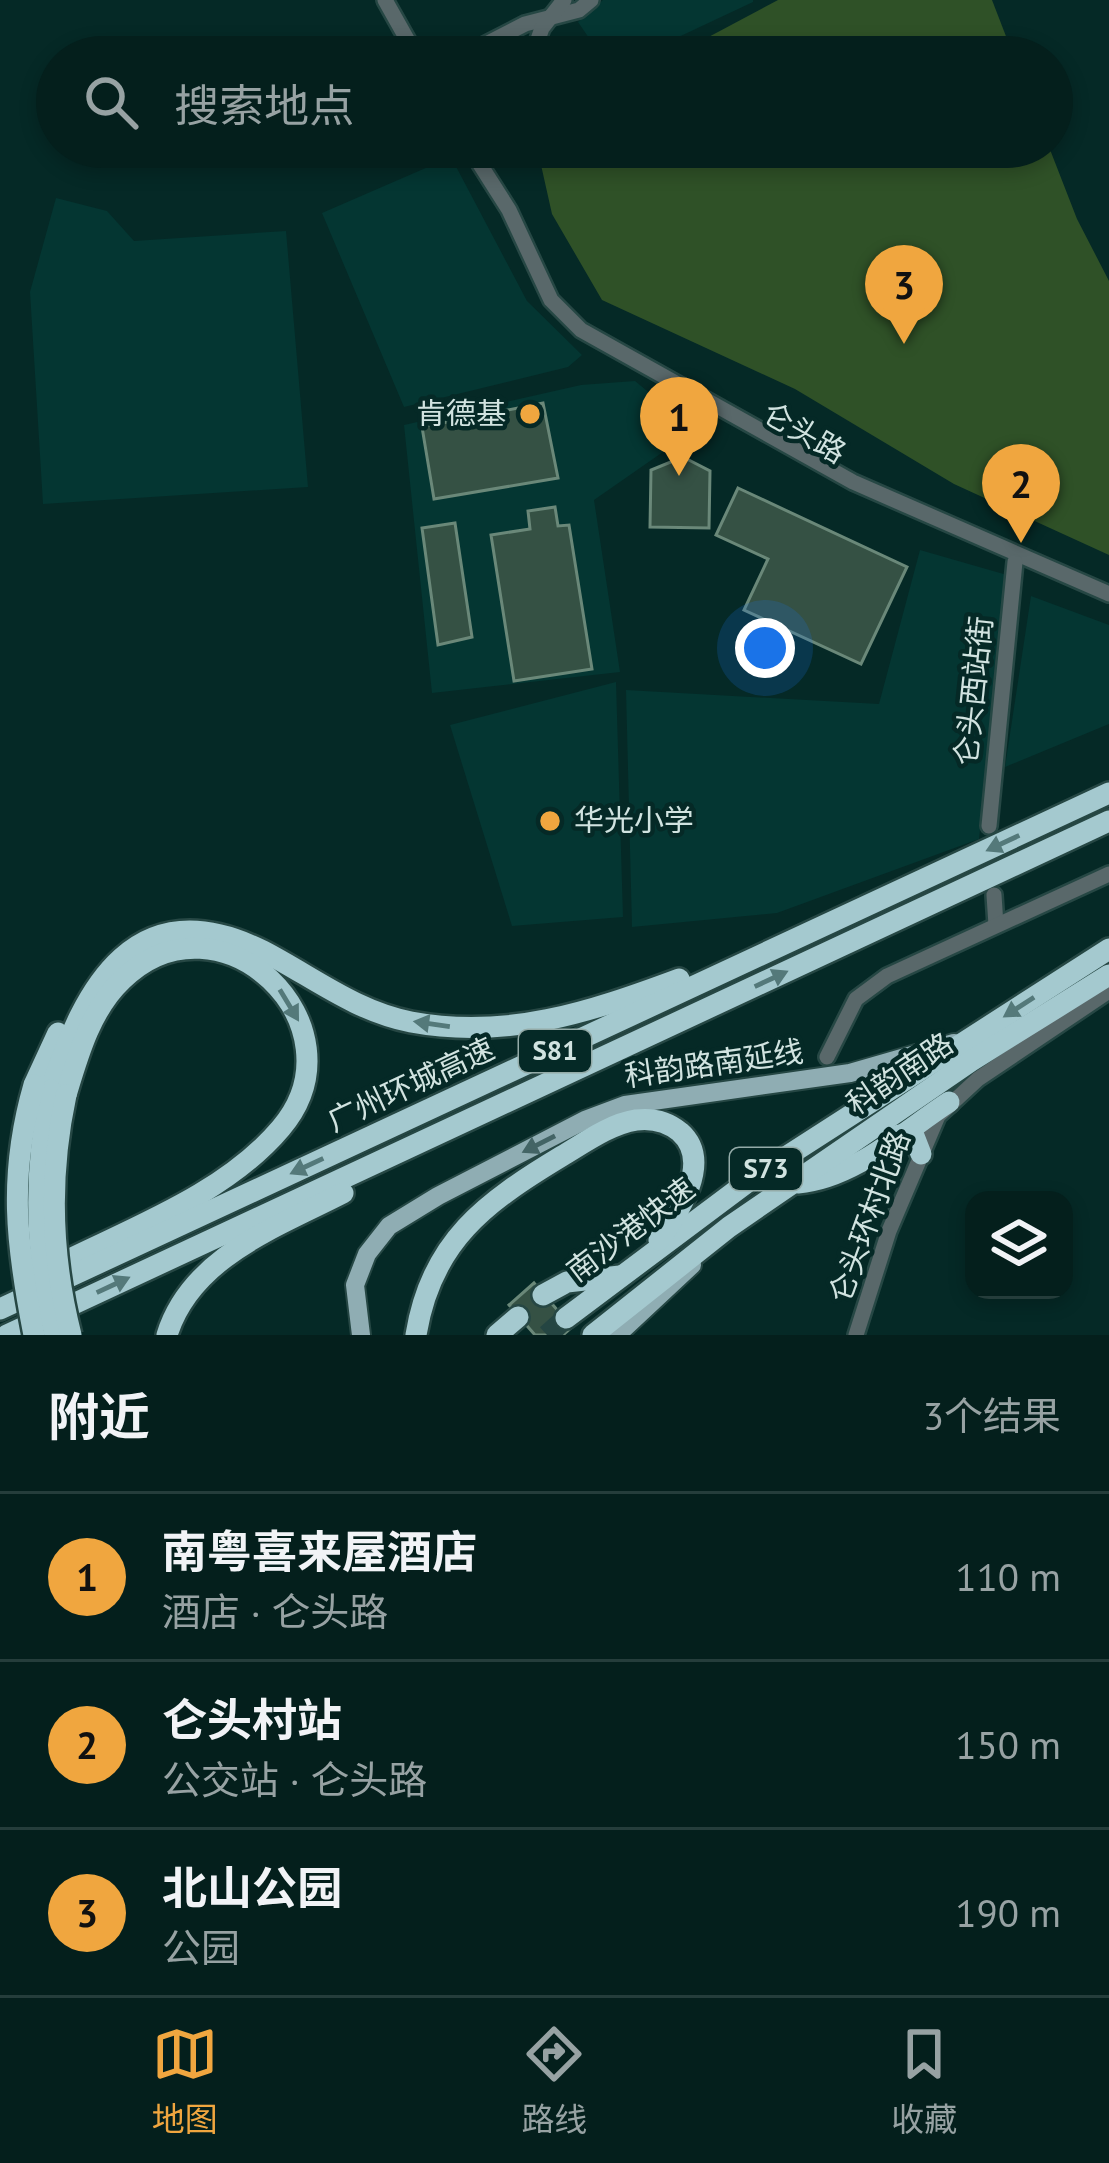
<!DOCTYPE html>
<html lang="zh">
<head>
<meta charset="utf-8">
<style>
  :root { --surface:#041f1c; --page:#0d2725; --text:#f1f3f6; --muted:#97a2a3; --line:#253d3b; --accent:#f0a63f }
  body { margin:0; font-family:"PT Sans","Noto Sans SC",sans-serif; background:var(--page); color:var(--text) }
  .controls { position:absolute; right:36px; bottom:36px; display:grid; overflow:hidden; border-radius:24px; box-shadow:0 6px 18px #0003 }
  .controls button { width:108px; height:108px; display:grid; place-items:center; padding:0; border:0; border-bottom:3px solid var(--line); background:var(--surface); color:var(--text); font:60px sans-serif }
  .you { position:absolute; left:765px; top:648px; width:42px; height:42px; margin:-30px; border:9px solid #fff; border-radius:50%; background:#1a73e8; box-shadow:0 0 0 18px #1a73e833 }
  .badge { display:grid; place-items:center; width:78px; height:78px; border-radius:50%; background:var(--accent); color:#111; font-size:39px; font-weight:700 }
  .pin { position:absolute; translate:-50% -99px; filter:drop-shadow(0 3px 6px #0008) }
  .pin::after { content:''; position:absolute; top:63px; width:42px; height:36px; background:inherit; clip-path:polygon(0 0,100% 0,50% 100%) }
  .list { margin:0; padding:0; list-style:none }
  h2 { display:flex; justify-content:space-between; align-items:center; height:156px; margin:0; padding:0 48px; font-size:51px }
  h2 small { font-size:39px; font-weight:400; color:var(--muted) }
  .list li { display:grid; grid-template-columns:78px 1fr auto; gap:36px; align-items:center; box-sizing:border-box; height:168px; padding:0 48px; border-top:3px solid var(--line) }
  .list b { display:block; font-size:45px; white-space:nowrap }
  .list p { margin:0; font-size:39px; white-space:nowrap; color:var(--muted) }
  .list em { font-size:39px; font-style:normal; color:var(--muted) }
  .icon { flex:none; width:66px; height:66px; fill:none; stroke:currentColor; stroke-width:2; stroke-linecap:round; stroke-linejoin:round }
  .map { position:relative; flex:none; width:1109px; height:1335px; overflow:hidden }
  .search { position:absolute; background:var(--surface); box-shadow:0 6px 18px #0003; left:36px; right:36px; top:36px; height:132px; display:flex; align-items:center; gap:30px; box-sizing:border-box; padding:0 42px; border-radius:66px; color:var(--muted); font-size:45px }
  .sheet { height:660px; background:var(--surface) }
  nav { display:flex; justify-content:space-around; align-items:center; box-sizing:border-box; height:168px; border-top:3px solid var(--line); background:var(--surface); font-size:33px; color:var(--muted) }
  nav a { display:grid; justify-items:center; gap:6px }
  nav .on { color:var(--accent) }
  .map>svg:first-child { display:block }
</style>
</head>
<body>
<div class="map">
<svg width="1109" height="1335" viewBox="0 0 1109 1335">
  <rect width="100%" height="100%" fill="#052926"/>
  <!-- built -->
  <g fill="#043632">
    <polygon points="603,0 753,0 753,2 636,57 602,57 578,22"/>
    <polygon points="451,157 527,301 582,355 568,367 404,407 322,213"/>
    <polygon points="56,198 107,211 134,241 286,231 308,487 43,504 30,292"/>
    <polygon points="635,381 669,409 673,445 594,500 620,672 432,693 404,425 581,385"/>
    <polygon points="920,550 1007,575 979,839 777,913 632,927 626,690 879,704"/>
    <polygon points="1031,596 1109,625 1109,724 1005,767"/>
    <polygon points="616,682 623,917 512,926 450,725"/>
  </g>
  <!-- green -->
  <g fill="#2f5127">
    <polygon points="778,0 992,0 1014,57 671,57"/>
    <polygon points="537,147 1049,147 1077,219 1109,281 1109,555 954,484 795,389 602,300 552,214"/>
  </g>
  <!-- building -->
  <g fill="#355144" stroke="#6a8879" stroke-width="3">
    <polygon points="543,403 558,478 434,499 422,427"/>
    <polygon points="683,457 710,471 709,528 650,527 651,470"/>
    <polygon points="738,488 907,567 861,664 744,610 768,559 716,535"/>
    <polygon points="555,507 558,526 569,525 592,669 514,681 491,535 530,529 528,511"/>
    <polygon points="455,523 472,637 438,645 422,528"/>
    <polygon points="534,1283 572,1327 563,1335 535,1335 509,1305"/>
  </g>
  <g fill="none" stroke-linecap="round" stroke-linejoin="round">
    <!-- highway-tunnel -->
    <polyline stroke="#244542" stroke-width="21" stroke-dasharray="21 10" stroke-linecap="butt" points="547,1335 566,1318"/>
    <defs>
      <g id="minor">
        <polyline points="385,0 417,57"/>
        <polyline points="461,57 525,24 579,10 591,0"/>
        <polyline points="532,57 542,28 564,0"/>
        <polyline points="469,147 509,210 551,300 581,330 853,482 1109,594"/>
        <polyline points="989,826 1015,562"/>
        <polyline points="994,895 996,925"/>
        <polyline points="827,1057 856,999 887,976 1109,874"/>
        <polyline points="856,1335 889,1231 938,1116 978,1079 1109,991"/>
      </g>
      <g id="major">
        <polyline points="361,1335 355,1285 367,1254 389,1226 438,1196 585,1120 625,1105 850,1073 954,1043"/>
        <polyline points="617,1335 692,1265"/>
      </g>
      <g id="highway">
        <polyline points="34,1085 58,1033"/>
        <path d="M51,1090C84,986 136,888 263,951C313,977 355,1011 411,1022C507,1040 590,1012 679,979"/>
        <polyline points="899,1135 914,1136 921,1154"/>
        <path d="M798,1183C854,1178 903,1132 949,1102"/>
        <path d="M46,1271C123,1231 223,1197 281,1128C367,1026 220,884 122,980C91,1009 78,1055 66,1095"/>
        <polyline points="543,1295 567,1282 620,1276"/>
        <polyline points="0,1309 1109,793"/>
        <polyline points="566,1318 753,1178 1109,949"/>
        <polyline points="7,1335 1109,821"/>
        <path d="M167,1335C191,1257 277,1227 343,1193"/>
        <path d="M416,1335C431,1241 486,1202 562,1156C584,1143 610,1124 636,1120C652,1118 668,1122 680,1132C713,1161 679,1212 659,1240"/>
        <polyline points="497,1335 518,1317"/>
        <polyline points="593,1335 729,1227 971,1061 1109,975"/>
      </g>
    </defs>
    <!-- minor casing -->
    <use href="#minor" stroke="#264744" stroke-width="20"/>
    <!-- major casing -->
    <use href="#major" stroke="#264744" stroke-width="22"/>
    <!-- highway casing -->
    <use href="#highway" stroke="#264744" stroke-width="26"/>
    <!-- minor -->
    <use href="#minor" stroke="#59686a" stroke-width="15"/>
    <!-- major -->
    <use href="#major" stroke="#8fadb3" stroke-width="18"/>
    <!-- highway -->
    <use href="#highway" stroke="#a4c9cf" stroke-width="21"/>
    <defs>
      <g id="highway-bridge">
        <path d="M51,1090C33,1172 35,1253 55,1335"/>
        <path d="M66,1095C49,1174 51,1256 71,1335"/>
        <path d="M34,1335C16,1244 8,1175 34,1085"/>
      </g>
    </defs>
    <!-- highway-bridge casing -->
    <use href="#highway-bridge" stroke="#264744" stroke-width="26" stroke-linecap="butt"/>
    <!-- highway-bridge -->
    <use href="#highway-bridge" stroke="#a4c9cf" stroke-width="21"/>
  </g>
  <!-- one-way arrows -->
  <defs><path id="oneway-solid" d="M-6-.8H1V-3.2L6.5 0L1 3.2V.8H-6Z" transform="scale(3)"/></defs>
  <g fill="#54797a">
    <use href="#oneway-solid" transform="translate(1003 843) rotate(155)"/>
    <use href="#oneway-solid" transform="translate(771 979) rotate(-25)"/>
    <use href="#oneway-solid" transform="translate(289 1005) rotate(59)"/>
    <use href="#oneway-solid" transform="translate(1019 1007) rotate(147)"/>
    <use href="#oneway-solid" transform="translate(432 1024) rotate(-172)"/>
    <use href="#oneway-solid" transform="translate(307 1166) rotate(155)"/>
    <use href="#oneway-solid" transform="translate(113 1285) rotate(-25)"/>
  </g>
  <use fill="#436465" href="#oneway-solid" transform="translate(539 1144) rotate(153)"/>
  <!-- markers -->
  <g fill="#f0a63f" stroke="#052926" stroke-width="4.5">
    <circle cx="530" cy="414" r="12"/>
    <circle cx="550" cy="821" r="12"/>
  </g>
  <g text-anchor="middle" stroke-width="9" stroke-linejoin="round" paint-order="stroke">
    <!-- shield labels -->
    <g fill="#052926" stroke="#94aba8" stroke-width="3">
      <rect x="519" y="1030" width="72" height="42" rx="9"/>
      <rect x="730" y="1148" width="72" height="42" rx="9"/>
    </g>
    <g font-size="27" font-weight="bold" fill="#d1e3e0">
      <text x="555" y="1060">S81</text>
      <text x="766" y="1178">S73</text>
    </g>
    <!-- poi labels -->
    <g font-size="30" fill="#d1e3e0" stroke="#052926" text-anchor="end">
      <text x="506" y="424">肯德基</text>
      <text x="574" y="831" text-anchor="start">华光小学</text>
    </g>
    <!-- street labels -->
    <g font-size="30" fill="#d1e3e0" stroke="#052926">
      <text transform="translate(804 433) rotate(30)" y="10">仑头路</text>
      <text transform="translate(974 691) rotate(-84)" y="10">仑头西站街</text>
      <text transform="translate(714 1064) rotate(-8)" y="10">科韵路南延线</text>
      <text transform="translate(900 1074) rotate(-34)" y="10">科韵南路</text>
      <text transform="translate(411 1085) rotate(-25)" y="10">广州环城高速</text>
      <text transform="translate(870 1217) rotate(-70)" y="10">仑头环村北路</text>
      <text transform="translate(631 1230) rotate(-37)" y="10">南沙港快速</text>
    </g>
  </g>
</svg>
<div class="controls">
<button><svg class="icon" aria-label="layers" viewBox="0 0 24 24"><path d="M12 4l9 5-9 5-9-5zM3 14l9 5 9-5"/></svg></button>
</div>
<div class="you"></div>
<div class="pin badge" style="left:679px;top:476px">1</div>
<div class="pin badge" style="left:1021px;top:543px">2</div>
<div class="pin badge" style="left:904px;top:344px">3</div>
<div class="search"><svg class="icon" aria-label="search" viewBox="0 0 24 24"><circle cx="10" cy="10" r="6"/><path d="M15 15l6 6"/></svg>搜索地点</div>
</div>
<section class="sheet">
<h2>附近<small>3个结果</small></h2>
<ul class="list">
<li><span class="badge">1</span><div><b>南粤喜来屋酒店</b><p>酒店 · 仑头路</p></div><em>110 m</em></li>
<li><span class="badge">2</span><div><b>仑头村站</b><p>公交站 · 仑头路</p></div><em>150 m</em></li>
<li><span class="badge">3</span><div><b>北山公园</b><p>公园</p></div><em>190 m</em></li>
</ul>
</section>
<nav>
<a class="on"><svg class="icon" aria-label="map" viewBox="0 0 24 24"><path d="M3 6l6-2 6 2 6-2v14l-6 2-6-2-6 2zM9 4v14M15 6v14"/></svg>地图</a>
<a><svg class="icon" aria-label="directions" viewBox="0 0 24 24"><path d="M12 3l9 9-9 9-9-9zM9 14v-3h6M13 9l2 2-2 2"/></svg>路线</a>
<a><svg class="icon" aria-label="saved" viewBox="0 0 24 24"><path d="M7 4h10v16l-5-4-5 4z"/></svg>收藏</a>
</nav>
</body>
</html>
